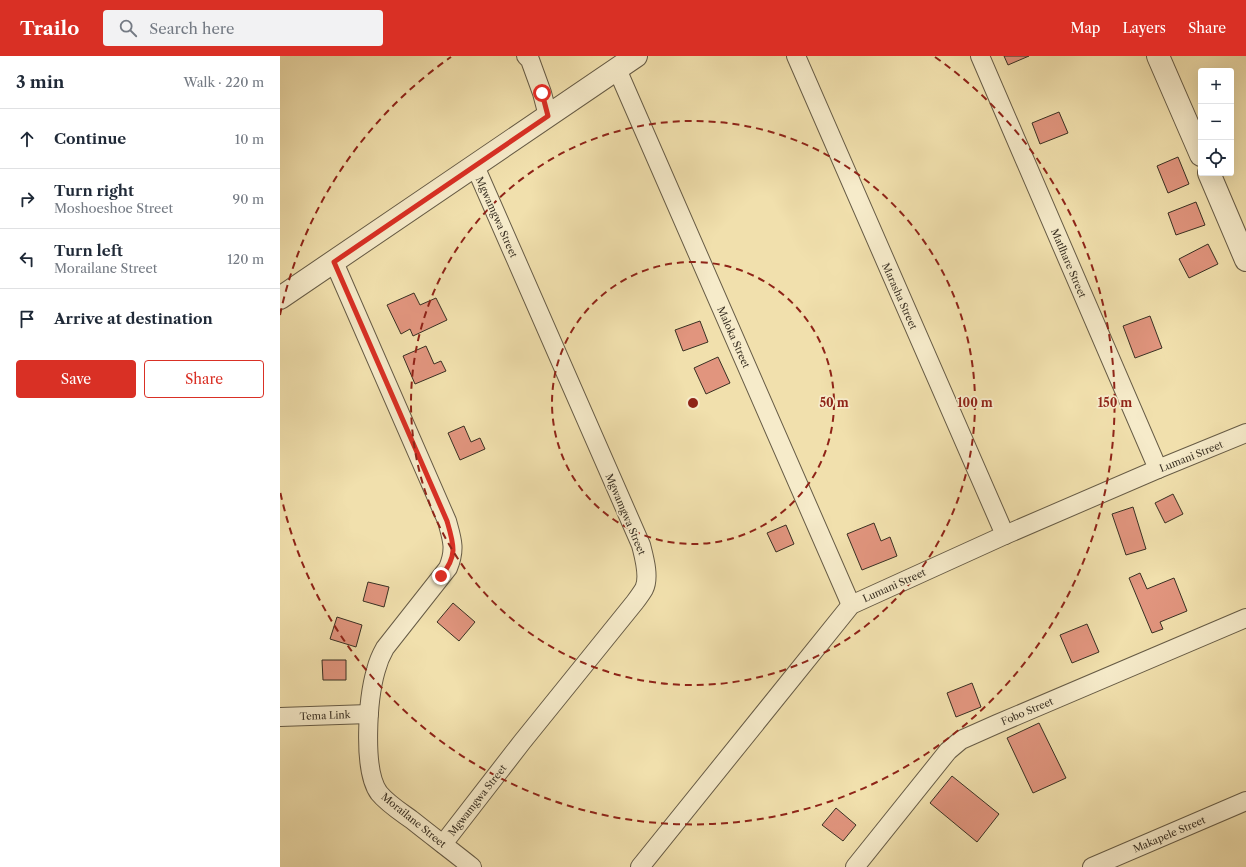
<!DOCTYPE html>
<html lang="en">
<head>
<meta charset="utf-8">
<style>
  :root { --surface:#fff; --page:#f2f2f3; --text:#1f2937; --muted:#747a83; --line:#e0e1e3; --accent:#d93025 }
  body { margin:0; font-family:"Libre Caslon Text",serif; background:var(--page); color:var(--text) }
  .controls { position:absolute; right:12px; top:12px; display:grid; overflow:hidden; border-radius:4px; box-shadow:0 4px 16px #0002 }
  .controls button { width:36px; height:36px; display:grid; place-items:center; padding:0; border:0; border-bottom:1px solid var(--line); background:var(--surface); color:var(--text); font:20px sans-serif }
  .stop { position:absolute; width:12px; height:12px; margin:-9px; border:3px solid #d93025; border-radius:50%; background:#fff }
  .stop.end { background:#d93025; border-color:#fff; box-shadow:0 1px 4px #0008 }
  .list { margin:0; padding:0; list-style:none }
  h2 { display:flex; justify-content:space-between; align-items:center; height:52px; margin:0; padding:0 16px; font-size:17px }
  h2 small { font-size:13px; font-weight:400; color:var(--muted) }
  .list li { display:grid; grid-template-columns:26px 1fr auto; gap:12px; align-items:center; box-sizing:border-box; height:60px; padding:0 16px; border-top:1px solid var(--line) }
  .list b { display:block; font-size:15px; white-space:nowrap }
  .list p { margin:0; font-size:13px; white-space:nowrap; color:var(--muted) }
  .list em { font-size:13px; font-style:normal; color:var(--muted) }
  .actions { display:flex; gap:8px; padding:12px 16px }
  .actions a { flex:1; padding:9px 0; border:1px solid var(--accent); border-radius:4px; text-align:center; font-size:14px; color:var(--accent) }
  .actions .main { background:var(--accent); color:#fff }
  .icon { flex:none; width:22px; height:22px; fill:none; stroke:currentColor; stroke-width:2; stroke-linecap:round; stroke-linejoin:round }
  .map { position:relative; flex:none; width:966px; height:811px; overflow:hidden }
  header { display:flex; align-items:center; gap:24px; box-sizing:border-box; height:56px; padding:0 20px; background:var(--accent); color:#fff }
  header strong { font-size:19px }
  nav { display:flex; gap:22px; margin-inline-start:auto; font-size:14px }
  .search { width:280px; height:36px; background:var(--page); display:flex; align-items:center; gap:10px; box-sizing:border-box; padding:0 14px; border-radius:4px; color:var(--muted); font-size:15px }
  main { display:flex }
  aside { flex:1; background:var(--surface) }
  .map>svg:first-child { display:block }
</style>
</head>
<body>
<header>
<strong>Trailo</strong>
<div class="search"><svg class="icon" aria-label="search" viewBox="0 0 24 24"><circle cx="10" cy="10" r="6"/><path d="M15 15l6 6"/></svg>Search here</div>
<nav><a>Map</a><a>Layers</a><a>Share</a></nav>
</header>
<main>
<aside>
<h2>3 min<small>Walk · 220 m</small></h2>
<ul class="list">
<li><svg class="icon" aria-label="ahead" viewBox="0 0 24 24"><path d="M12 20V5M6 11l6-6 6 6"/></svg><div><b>Continue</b></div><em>10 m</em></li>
<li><svg class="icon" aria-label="right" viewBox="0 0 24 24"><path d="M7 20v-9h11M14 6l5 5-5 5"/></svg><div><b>Turn right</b><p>Moshoeshoe Street</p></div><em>90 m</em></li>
<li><svg class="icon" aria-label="left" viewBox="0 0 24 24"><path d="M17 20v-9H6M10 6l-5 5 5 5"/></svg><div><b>Turn left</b><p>Morailane Street</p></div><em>120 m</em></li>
<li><svg class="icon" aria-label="arrive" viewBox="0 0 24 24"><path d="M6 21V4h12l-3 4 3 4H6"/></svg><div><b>Arrive at destination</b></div></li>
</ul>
<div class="actions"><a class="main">Save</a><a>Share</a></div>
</aside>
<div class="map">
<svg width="966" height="811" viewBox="0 0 966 811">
  <rect width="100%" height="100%" fill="#f1e0ad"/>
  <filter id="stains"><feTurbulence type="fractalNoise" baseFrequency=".005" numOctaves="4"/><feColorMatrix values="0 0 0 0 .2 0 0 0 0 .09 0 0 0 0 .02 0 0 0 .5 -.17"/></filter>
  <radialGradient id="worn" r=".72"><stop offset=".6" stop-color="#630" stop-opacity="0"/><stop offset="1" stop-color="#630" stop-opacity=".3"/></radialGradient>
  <!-- building -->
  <g fill="#e1957e" stroke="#393023">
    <polygon points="724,0 749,0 728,9"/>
    <polygon points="779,56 788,77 760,88 752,67"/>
    <polygon points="898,101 909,128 888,137 877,110"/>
    <polygon points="916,146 925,169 896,179 888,157"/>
    <polygon points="928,188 938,208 909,222 899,203"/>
    <polygon points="134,237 140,249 156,242 167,264 133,280 130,273 121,278 107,249"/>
    <polygon points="870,260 882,292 855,302 843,270"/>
    <polygon points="420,265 428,286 403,295 395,274"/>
    <polygon points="146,290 154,308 161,305 166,315 135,328 123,300"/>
    <polygon points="438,301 450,327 426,338 414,312"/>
    <polygon points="184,370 191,386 200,382 205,393 180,404 168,377"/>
    <polygon points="893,438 903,458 885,467 875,447"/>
    <polygon points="853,451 866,493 846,499 832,458"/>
    <polygon points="594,467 601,485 610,481 617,500 582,514 567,478"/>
    <polygon points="506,469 514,488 496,496 487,477"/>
    <polygon points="860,517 867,533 894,522 907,555 880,566 883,573 872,577 849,522"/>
    <polygon points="88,526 109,531 104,551 83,545"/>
    <polygon points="173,547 195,566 179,585 157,566"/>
    <polygon points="57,561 82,569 76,591 50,583"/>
    <polygon points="807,568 819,596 792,607 780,579"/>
    <polygon points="42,604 66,604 66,624 43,624"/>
    <polygon points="692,627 701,651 676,661 667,637"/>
    <polygon points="759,667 786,722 753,737 727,682"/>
    <polygon points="672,720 719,758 697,786 650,747"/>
    <polygon points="556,752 576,769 563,785 542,769"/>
  </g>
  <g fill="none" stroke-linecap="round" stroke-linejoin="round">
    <defs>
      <g id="minor">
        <polyline points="246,0 250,4 262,37 268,60"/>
        <polyline points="516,0 725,479"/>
        <polyline points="700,0 878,413"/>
        <polyline points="337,13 571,549"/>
        <path d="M54,206L167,465C172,483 176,493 168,512L105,592C101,599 98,606 96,614C88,641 82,714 99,737C108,748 121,756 132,764C152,780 172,795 192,811"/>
        <polyline points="0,661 89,658"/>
        <path d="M163,788L242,686L355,546C358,542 361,538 364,533C370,521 364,501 361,489L195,110"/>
        <polyline points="360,811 571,549 725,479 878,413 966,377"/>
        <polyline points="575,811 668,695 681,684 717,668 966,562"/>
        <polyline points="812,811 966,745"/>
      </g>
      <g id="tertiary">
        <polyline points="878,0 921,99"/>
        <polyline points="929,117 966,204"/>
        <polyline points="0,242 356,0"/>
      </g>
    </defs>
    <!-- minor casing -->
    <use href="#minor" stroke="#675c46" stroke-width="20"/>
    <!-- tertiary casing -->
    <use href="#tertiary" stroke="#675c46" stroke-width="24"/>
    <!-- minor -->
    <use href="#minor" stroke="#f6ebca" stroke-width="18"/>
    <!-- tertiary -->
    <use href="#tertiary" stroke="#f6ebca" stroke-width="22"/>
  </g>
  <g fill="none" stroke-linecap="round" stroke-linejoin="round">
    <!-- route -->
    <path stroke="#d93025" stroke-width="5" d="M161,520C178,500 174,489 167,465L54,206L268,60L262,37"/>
  </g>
  <!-- distance rings -->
  <g fill="none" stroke="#8f2418" stroke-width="2" stroke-dasharray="7 5">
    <circle cx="413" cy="347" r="141"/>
    <circle cx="413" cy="347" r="282"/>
    <path d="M0 259A422 422 0 0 1 171 1M655 1A422 422 0 1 1 0 435"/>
  </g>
  <g text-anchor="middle" stroke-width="3.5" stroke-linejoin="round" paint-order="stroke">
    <!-- street labels -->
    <g font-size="10" fill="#393023" stroke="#f6ebca">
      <text transform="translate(217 161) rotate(66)" y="4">Mgwamgwa Street</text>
      <text transform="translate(789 207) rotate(67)" y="4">Matlhare Street</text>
      <text transform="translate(620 240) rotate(66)" y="4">Marasha Street</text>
      <text transform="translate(454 281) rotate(66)" y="4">Maloka Street</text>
      <text transform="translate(911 400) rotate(-22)" y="4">Lumani Street</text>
      <text transform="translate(346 458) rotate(67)" y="4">Mgwamgwa Street</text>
      <text transform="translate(614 529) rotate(-24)" y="4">Lumani Street</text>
      <text transform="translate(747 655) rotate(-23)" y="4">Fobo Street</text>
      <text transform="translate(45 659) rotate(-2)" y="4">Tema Link</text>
      <text transform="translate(197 744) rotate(-52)" y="4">Mgwamgwa Street</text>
      <text transform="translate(134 764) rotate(39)" y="4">Morailane Street</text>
      <text transform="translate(889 778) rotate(-23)" y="4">Makapele Street</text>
    </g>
  </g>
  <circle cx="413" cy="347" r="6" fill="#8f2418" stroke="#f6ebca" stroke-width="2"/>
  <g font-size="12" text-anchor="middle" font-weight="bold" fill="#8f2418" stroke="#f6ebca" stroke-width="3.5" stroke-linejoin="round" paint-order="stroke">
    <text x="554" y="351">50 m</text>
    <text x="695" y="351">100 m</text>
    <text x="835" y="351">150 m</text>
  </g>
  <rect width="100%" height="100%" filter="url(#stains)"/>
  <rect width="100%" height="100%" fill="url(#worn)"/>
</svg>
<div class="controls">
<button>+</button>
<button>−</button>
<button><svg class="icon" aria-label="locate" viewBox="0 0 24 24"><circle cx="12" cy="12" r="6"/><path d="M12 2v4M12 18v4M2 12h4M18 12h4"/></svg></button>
</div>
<div class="stop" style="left:262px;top:37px"></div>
<div class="stop end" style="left:161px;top:520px"></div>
</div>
</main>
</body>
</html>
